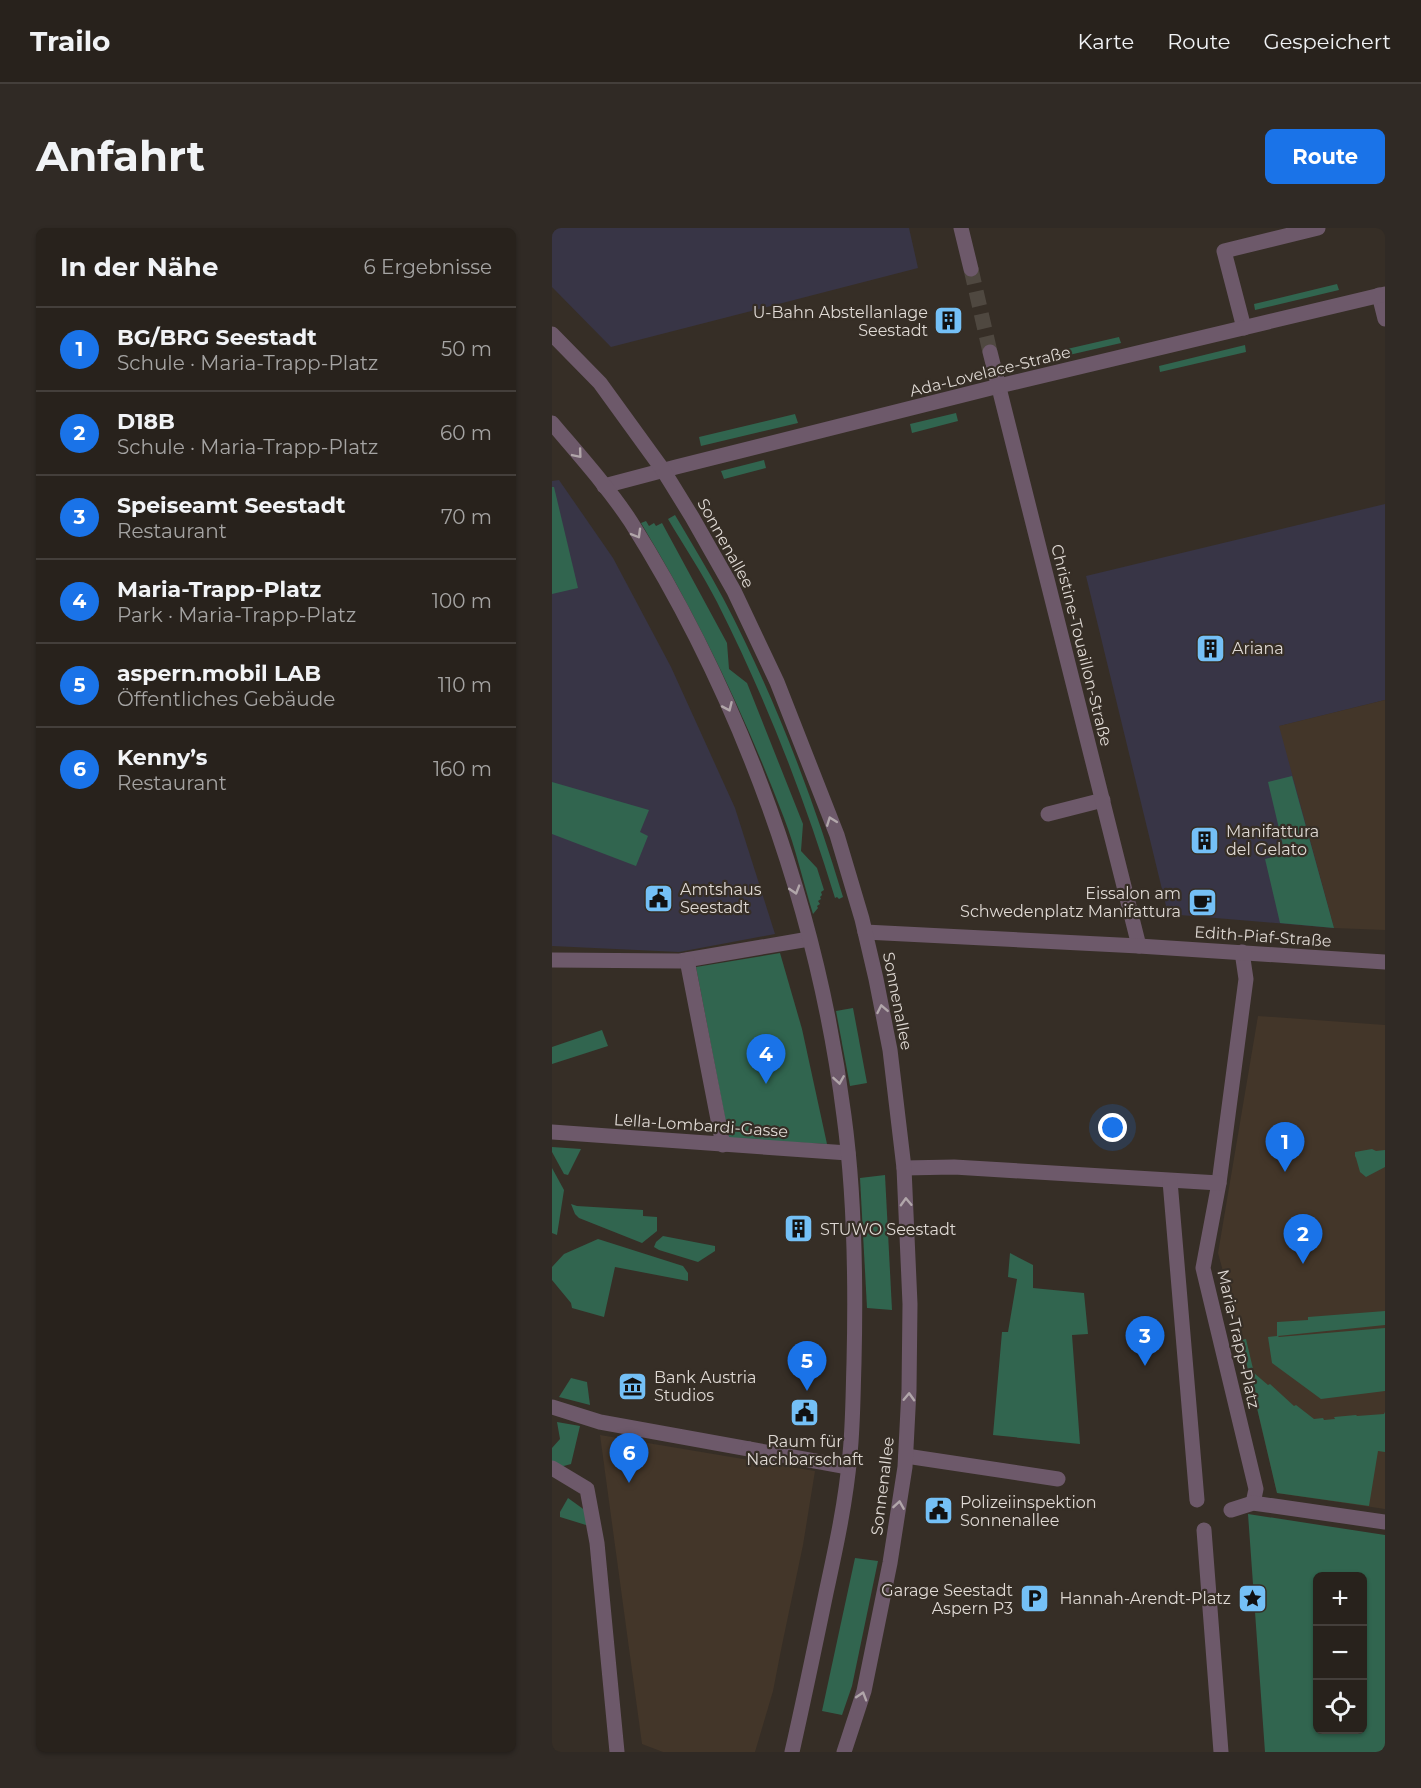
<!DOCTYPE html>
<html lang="de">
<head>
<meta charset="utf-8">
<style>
  :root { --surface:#28221c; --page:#302a25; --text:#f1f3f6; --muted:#a5a4a3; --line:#443f3b; --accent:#1a73e8 }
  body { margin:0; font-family:Montserrat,sans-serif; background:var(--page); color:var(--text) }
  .controls { position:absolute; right:18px; bottom:18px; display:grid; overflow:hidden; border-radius:9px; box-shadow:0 2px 4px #0004 }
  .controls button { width:54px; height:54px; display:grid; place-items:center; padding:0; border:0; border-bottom:2px solid var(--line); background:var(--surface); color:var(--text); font:30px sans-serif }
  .you { position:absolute; left:561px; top:900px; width:21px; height:21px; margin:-15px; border:4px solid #fff; border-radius:50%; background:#1a73e8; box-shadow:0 0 0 9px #1a73e833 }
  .badge { display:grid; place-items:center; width:39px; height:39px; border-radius:50%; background:var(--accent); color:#fff; font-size:20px; font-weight:700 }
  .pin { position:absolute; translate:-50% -50px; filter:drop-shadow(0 2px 3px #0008) }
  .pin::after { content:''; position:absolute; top:32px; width:21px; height:18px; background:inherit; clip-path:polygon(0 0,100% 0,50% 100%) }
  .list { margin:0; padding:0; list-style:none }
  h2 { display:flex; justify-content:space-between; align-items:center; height:78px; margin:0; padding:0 24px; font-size:26px }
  h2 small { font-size:20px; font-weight:400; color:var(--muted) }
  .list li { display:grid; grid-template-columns:39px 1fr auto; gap:18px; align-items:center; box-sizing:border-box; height:84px; padding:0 24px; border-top:2px solid var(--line) }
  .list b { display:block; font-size:22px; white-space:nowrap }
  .list p { margin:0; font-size:20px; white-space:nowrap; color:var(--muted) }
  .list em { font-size:20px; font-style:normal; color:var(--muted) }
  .icon { flex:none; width:33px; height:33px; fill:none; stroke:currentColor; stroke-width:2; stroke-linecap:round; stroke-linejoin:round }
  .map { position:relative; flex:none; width:833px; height:1524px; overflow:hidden; border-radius:9px }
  header { display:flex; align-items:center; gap:36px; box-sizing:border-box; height:84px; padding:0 30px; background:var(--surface); border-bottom:2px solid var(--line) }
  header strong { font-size:28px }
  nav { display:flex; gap:33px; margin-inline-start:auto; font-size:21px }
  .intro { display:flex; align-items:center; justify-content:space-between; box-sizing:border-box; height:144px; padding:0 36px }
  h1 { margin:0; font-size:42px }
  .button { padding:15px 27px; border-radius:9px; background:var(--accent); color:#fff; font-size:21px; font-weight:700 }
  main { display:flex; gap:36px; padding:0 36px }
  aside { flex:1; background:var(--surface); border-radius:9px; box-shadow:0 2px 4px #0004 }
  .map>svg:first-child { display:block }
</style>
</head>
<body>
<header>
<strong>Trailo</strong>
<nav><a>Karte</a><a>Route</a><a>Gespeichert</a></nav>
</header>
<div class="intro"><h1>Anfahrt</h1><a class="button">Route</a></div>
<main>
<aside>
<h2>In der Nähe<small>6 Ergebnisse</small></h2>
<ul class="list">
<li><span class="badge">1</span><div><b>BG/BRG Seestadt</b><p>Schule · Maria-Trapp-Platz</p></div><em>50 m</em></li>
<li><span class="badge">2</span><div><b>D18B</b><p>Schule · Maria-Trapp-Platz</p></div><em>60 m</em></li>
<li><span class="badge">3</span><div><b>Speiseamt Seestadt</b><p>Restaurant</p></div><em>70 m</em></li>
<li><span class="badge">4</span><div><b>Maria-Trapp-Platz</b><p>Park · Maria-Trapp-Platz</p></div><em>100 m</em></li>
<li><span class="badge">5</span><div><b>aspern.mobil LAB</b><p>Öffentliches Gebäude</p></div><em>110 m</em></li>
<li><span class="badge">6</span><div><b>Kenny’s</b><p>Restaurant</p></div><em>160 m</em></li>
</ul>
</aside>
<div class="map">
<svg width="833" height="1524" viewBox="0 0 833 1524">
  <rect width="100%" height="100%" fill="#362e26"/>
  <!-- commercial -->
  <g fill="#383546">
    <polygon points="0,0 357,0 366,40 59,119 0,59"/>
    <polygon points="7,252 61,330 119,439 183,580 223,706 127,724 0,718 0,253"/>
    <polygon points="833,276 833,472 728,498 782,700 616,686 534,348"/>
  </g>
  <!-- built -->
  <g fill="#433629">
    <polygon points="833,472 833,702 782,700 727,498"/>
    <polygon points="706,788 833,797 833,1281 725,1265 674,1050 672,1047 666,1025"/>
    <polygon points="48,1207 263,1243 251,1317 230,1417 221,1463 203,1524 111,1524 90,1516"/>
  </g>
  <!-- green -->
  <g fill="#31654f" fill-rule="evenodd">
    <polygon points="785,56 787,62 703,82 702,76"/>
    <polygon points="567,109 569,115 491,133 489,127"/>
    <polygon points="693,117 694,124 608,144 607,138"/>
    <polygon points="404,185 406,193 360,205 358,196"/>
    <polygon points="243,186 246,195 149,218 147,209"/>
    <polygon points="212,232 214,240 172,251 169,243"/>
    <polygon points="0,259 2,259 26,360 0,366"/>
    <path d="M123,287C139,314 156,342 171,370C221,465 260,566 291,669L287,671L285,669L283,670C252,568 213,469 165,374C150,345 132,318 116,291Z"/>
    <path d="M94,293L97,298L102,295L104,298L110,295L175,415L177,441L195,455L251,596L249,623L265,640L272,662L269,664L270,667L268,669L269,671L266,673L268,676L265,678L266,680L261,686C251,654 244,621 232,590C193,487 146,389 89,295Z"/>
    <polygon points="740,548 782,700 728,695 713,631 733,626 716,554"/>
    <polygon points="0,554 97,582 88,604 96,608 84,638 0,606"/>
    <polygon points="228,725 250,801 275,916 177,911 144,739"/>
    <polygon points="301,780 315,855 298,858 284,783"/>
    <polygon points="50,802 56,818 0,836 0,819"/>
    <polygon points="0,919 29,921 16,947 12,946 0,924"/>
    <polygon points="820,921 824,923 833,922 833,939 814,949 808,944 804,930 803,928 803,924"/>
    <polygon points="0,940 12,962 5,1007 0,1005"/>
    <polygon points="333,947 340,1082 315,1080 308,950"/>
    <polygon points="19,976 25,978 91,982 91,988 105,989 105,1003 90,1015 27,990 23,986"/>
    <polygon points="111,1008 163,1018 163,1023 146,1034 107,1022 102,1019 104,1014"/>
    <polygon points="46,1011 131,1038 136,1045 136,1053 63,1039 52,1089 20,1080 19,1075 0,1052 0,1039 12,1026"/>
    <polygon points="458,1025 481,1037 481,1060 532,1065 536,1106 520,1107 528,1216 441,1207 450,1104 456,1104 465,1051 456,1049"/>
    <polygon points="833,1083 833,1097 726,1108 727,1109 833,1100 833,1163 769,1171 720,1135 716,1109 725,1108 725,1094 756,1092 756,1089"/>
    <polygon points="694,1111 702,1145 716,1157 718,1156 742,1178 744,1177 762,1191 771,1190 772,1192 783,1191 782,1189 804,1187 805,1188 832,1186 833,1184 833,1224 826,1223 817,1278 725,1265 689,1112"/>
    <polygon points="19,1150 35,1154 38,1177 7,1169"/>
    <polygon points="5,1194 28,1198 19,1236 8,1239 0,1235 0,1220 8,1211"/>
    <polygon points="16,1270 34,1283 34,1297 8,1289 8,1284"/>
    <path d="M696,1286L833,1307V1524H713ZM766,1348H810V1502H766Z"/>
    <polygon points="303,1330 326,1333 300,1458 290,1487 270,1483"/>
  </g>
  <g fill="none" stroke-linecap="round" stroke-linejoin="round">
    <!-- minor-tunnel -->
    <polyline stroke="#4f4840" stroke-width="15" stroke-dasharray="15 8" stroke-linecap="butt" points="419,41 438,124"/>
    <!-- service -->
    <g stroke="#6d596a" stroke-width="15">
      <polyline points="692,100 672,23 766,0"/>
      <polyline points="496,586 551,572"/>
    </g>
    <!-- pedestrian -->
    <g stroke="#6d596a" stroke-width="15">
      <polyline points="690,724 694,751 667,955 651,1040 704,1261 701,1275"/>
      <polyline points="0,732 128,733 257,711"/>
      <polyline points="135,732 171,917"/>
      <polyline points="0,904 296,925"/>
      <polyline points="352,940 402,939 667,955"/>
      <polyline points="618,953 645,1272"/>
      <polyline points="0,1179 48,1194 197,1221"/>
      <polyline points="0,1240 35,1261 45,1315 65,1524"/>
      <polyline points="679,1282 701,1275 833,1294"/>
      <polyline points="652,1302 669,1524"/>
    </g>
    <!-- minor -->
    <g stroke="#6d596a" stroke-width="15">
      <polyline points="409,0 419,41"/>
      <polyline points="827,67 833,91"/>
      <polyline points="438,124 587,718"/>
      <polyline points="52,258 124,239 447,158 833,66"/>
      <polyline points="313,704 587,718 833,734"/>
      <polyline points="197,1221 296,1239"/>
      <polyline points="354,1228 506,1251"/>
    </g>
    <!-- tertiary -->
    <g stroke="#6d596a" stroke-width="15">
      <polyline points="0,106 48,155 111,242 140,289 182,363 225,454 285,607 310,691 324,751 338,822 352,940 358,1076 357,1162 353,1239 338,1335 312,1463 292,1524"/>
      <path d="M0,195C27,227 56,259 79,294C190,471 266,681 292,888C303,969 304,1052 302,1135C301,1165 301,1196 298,1226C294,1273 284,1319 274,1365C263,1418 252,1471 240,1524"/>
    </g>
  </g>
  <!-- one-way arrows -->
  <defs><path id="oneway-chevron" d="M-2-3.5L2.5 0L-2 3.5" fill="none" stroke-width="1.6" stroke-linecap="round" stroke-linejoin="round" transform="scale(1.5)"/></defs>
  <g stroke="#b1a6aa">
    <use href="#oneway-chevron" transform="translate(26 226) rotate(50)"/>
    <use href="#oneway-chevron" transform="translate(85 306) rotate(60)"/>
    <use href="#oneway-chevron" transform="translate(176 479) rotate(66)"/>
    <use href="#oneway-chevron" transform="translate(279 593) rotate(-111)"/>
    <use href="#oneway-chevron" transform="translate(243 662) rotate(73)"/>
    <use href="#oneway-chevron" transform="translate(330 781) rotate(-101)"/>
    <use href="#oneway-chevron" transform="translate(287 852) rotate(81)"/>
    <use href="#oneway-chevron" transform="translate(354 974) rotate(-92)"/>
    <use href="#oneway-chevron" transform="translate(357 1169) rotate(-88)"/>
    <use href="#oneway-chevron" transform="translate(347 1277) rotate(-81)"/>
    <use href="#oneway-chevron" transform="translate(310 1468) rotate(-73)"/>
  </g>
  <!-- icons -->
  <defs>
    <symbol id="building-square" viewBox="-11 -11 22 22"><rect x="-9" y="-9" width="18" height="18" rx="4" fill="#74c0f6" stroke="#362e26"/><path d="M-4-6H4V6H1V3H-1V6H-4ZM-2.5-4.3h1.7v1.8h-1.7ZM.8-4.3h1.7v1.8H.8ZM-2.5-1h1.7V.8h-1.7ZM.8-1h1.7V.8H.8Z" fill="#111"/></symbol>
    <symbol id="civic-square" viewBox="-11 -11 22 22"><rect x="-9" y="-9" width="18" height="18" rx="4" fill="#74c0f6" stroke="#362e26"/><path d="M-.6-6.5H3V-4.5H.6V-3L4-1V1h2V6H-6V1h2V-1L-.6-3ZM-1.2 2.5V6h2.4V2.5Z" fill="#111"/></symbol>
    <symbol id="cafe-square" viewBox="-11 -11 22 22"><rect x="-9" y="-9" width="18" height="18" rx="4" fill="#74c0f6" stroke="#362e26"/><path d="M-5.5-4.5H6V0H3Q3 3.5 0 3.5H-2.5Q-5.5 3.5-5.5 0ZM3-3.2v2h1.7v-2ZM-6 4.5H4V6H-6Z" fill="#111"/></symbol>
    <symbol id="museum-square" viewBox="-11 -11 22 22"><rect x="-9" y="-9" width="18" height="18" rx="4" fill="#74c0f6" stroke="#362e26"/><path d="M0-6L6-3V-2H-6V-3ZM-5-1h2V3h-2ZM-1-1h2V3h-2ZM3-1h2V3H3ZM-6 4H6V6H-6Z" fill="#111"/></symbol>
    <symbol id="sight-square" viewBox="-11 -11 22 22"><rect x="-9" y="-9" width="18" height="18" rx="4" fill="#74c0f6" stroke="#362e26"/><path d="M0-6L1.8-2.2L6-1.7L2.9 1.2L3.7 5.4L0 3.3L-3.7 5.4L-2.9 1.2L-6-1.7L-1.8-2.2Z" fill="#111"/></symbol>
    <symbol id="parking-square" viewBox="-11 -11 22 22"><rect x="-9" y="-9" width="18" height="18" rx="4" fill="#74c0f6" stroke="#362e26"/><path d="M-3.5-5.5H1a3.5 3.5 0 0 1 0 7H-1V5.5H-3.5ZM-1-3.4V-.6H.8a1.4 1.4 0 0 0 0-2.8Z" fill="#111"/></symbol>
  </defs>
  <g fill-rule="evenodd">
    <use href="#building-square" x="380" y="76" width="33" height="33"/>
    <use href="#building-square" x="642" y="404" width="33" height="33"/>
    <use href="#building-square" x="636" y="596" width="33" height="33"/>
    <use href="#civic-square" x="90" y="654" width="33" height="33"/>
    <use href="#cafe-square" x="634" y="658" width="33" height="33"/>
    <use href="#building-square" x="230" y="984" width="33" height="33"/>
    <use href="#museum-square" x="64" y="1142" width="33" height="33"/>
    <use href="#civic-square" x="236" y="1168" width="33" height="33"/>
    <use href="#civic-square" x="370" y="1266" width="33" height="33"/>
    <use href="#sight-square" x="684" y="1354" width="33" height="33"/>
    <use href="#parking-square" x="466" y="1354" width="33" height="33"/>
  </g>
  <g text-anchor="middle" stroke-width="4.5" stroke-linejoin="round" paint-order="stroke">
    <!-- poi labels -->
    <g font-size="16" fill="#dfd9d4" stroke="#362e26" text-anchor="start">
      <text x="376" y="90" text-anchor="end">U-Bahn Abstellanlage<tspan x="376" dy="18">Seestadt</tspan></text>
      <text x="680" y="426">Ariana</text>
      <text x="674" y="609">Manifattura<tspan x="674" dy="18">del Gelato</tspan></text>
      <text x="128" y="667">Amtshaus<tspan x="128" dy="18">Seestadt</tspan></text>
      <text x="629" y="671" text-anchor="end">Eissalon am<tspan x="629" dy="18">Schwedenplatz Manifattura</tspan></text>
      <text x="268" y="1007">STUWO Seestadt</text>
      <text x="102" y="1155">Bank Austria<tspan x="102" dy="18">Studios</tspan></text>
      <text x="253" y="1219" text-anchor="middle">Raum für<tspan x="253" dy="18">Nachbarschaft</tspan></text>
      <text x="408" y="1280">Polizeiinspektion<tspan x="408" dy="18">Sonnenallee</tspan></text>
      <text x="461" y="1368" text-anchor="end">Garage Seestadt<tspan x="461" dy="18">Aspern P3</tspan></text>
      <text x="679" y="1376" text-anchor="end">Hannah-Arendt-Platz</text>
    </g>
    <!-- street labels -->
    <g font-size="16" fill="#dfd9d4" stroke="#362e26">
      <text transform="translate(438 143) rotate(-14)" y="6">Ada-Lovelace-Straße</text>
      <text transform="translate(174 315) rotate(61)" y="6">Sonnenallee</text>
      <text transform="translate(530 417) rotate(76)" y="6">Christine-Touaillon-Straße</text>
      <text transform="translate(711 708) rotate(4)" y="6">Edith-Piaf-Straße</text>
      <text transform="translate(346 773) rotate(79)" y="6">Sonnenallee</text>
      <text transform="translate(149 897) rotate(4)" y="6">Lella-Lombardi-Gasse</text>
      <text transform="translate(687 1111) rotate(77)" y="6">Maria-Trapp-Platz</text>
      <text transform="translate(330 1258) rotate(-83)" y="6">Sonnenallee</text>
    </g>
  </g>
</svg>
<div class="controls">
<button>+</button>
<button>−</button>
<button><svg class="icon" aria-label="locate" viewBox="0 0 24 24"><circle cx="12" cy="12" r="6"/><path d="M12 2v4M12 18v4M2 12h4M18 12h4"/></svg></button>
</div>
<div class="you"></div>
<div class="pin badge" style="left:733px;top:944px">1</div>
<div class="pin badge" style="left:751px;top:1036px">2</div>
<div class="pin badge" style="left:593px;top:1138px">3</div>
<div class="pin badge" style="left:214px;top:856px">4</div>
<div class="pin badge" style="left:255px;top:1163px">5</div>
<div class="pin badge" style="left:77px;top:1255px">6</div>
</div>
</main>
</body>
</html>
